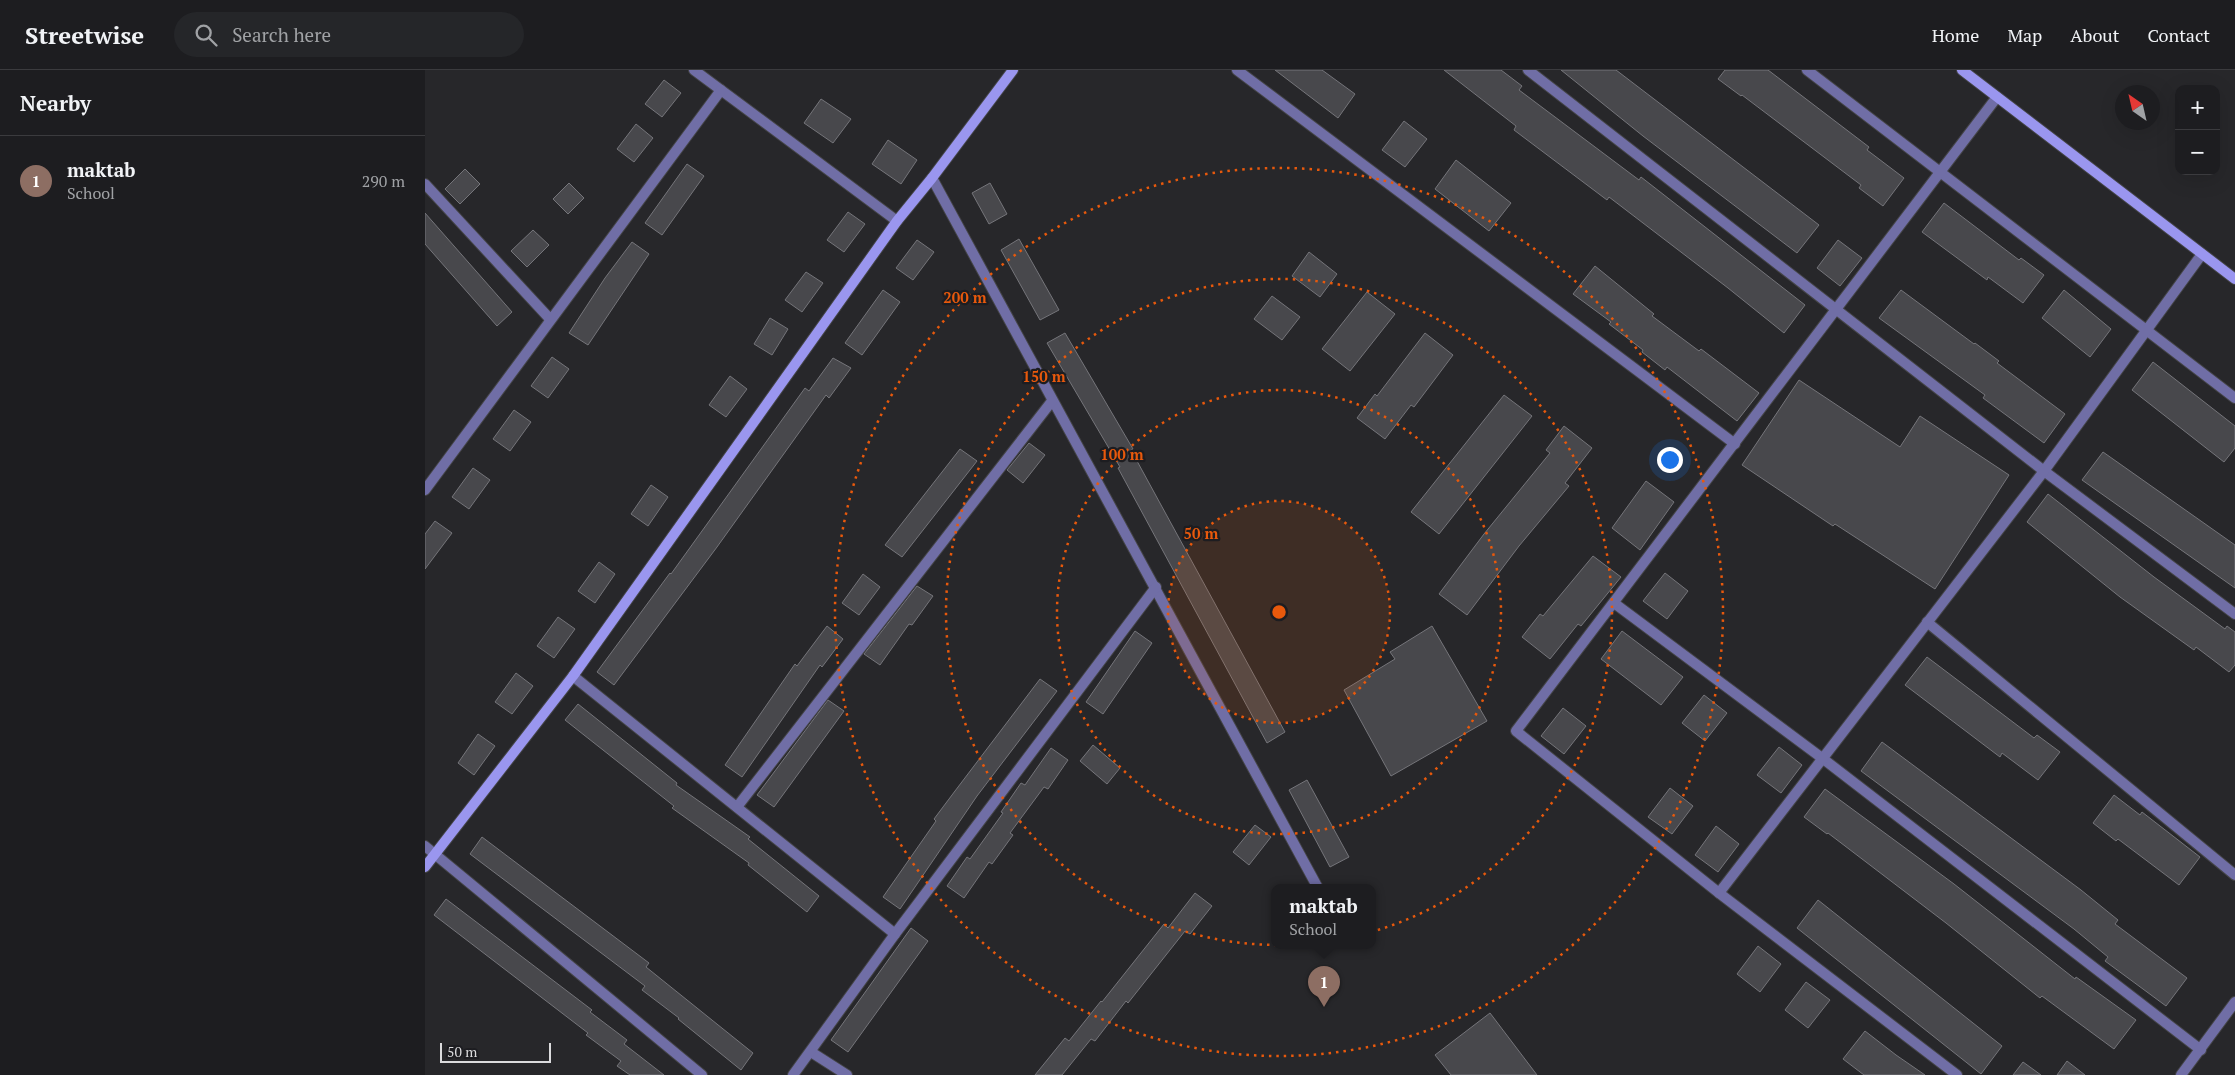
<!DOCTYPE html>
<html lang="en">
<head>
<meta charset="utf-8">
<style>
  :root { --surface:#1d1d20; --page:#252629; --text:#f1f3f6; --muted:#a0a2a5; --line:#3b3b3e; --accent:#db2777 }
  body { margin:0; font-family:"PT Serif",serif; background:var(--page); color:var(--text) }
  .controls { position:absolute; right:15px; top:15px; display:grid; overflow:hidden; border-radius:10px; box-shadow:0 5px 20px #0002 }
  .controls button { width:45px; height:45px; display:grid; place-items:center; padding:0; border:0; border-bottom:1px solid var(--line); background:var(--surface); color:var(--text); font:25px sans-serif }
  .compass { position:absolute; left:1690px; top:15px; width:45px; height:45px; border-radius:50%; background:var(--surface); box-shadow:0 5px 20px #0002; rotate:326deg }
  .scale { position:absolute; left:15px; bottom:12px; width:111px; box-sizing:border-box; padding-left:5px; border:2px solid #dbdbdd; border-top:0; font-size:14px; line-height:18px; white-space:nowrap; color:#dbdbdd; -webkit-text-stroke:4px #1d1d21; paint-order:stroke }
  .you { position:absolute; left:1244px; top:389px; width:18px; height:18px; margin:-12px; border:4px solid #fff; border-radius:50%; background:#1a73e8; box-shadow:0 0 0 8px #1a73e833 }
  .badge { display:grid; place-items:center; width:32px; height:32px; border-radius:50%; background:var(--accent); color:#fff; font-size:16px; font-weight:700 }
  .pin { position:absolute; translate:-50% -41px; filter:drop-shadow(0 1px 2px #0008) }
  .pin::after { content:''; position:absolute; top:26px; width:18px; height:15px; background:inherit; clip-path:polygon(0 0,100% 0,50% 100%) }
  .popup { position:absolute; left:846px; top:814px; width:105px; height:65px; box-sizing:border-box; display:grid; place-content:center; border-radius:10px; background:var(--surface); filter:drop-shadow(0 1px 4px #0005); font-size:16px; white-space:nowrap; color:var(--muted) }
  .popup b { font-size:19px; color:var(--text) }
  .popup::after { content:''; position:absolute; left:50%; top:100%; margin-left:-10px; border:10px solid transparent; border-top-color:var(--surface) }
  .list { margin:0; padding:0; list-style:none }
  h2 { display:flex; justify-content:space-between; align-items:center; height:65px; margin:0; padding:0 20px; font-size:21px }
  h2 small { font-size:16px; font-weight:400; color:var(--muted) }
  .list li { display:grid; grid-template-columns:32px 1fr auto; gap:15px; align-items:center; box-sizing:border-box; height:90px; padding:0 20px; border-top:1px solid var(--line) }
  .list b { display:block; font-size:19px; white-space:nowrap }
  .list p { margin:0; font-size:16px; white-space:nowrap; color:var(--muted) }
  .list em { font-size:16px; font-style:normal; color:var(--muted) }
  .icon { flex:none; width:28px; height:28px; fill:none; stroke:currentColor; stroke-width:2; stroke-linecap:round; stroke-linejoin:round }
  .map { position:relative; flex:none; width:1810px; height:1005px; overflow:hidden }
  header { display:flex; align-items:center; gap:30px; box-sizing:border-box; height:70px; padding:0 25px; background:var(--surface); border-bottom:1px solid var(--line) }
  header strong { font-size:24px }
  nav { display:flex; gap:28px; margin-inline-start:auto; font-size:18px }
  .search { width:350px; height:45px; background:var(--page); display:flex; align-items:center; gap:12px; box-sizing:border-box; padding:0 18px; border-radius:28px; color:var(--muted); font-size:19px }
  main { display:flex }
  aside { flex:1; background:var(--surface) }
  .map>svg:first-child { display:block }
</style>
</head>
<body>
<header>
<strong>Streetwise</strong>
<div class="search"><svg class="icon" aria-label="search" viewBox="0 0 24 24"><circle cx="10" cy="10" r="6"/><path d="M15 15l6 6"/></svg>Search here</div>
<nav><a>Home</a><a>Map</a><a>About</a><a>Contact</a></nav>
</header>
<main>
<aside>
<h2>Nearby<small></small></h2>
<ul class="list">
<li><span class="badge" style="background:#8d6e63">1</span><div><b>maktab</b><p>School</p></div><em>290 m</em></li>
</ul>
</aside>
<div class="map">
<svg width="1810" height="1005" viewBox="0 0 1810 1005">
  <rect width="100%" height="100%" fill="#27272a"/>
  <!-- building -->
  <g fill="#48484c" stroke="#75757a">
    <polygon points="850,0 897,0 930,24 913,48"/>
    <polygon points="1019,0 1076,0 1097,16 1094,20 1214,110 1216,107 1380,235 1359,263 1303,218 1184,127 1182,130 1089,60 1091,56"/>
    <polygon points="1136,0 1191,0 1394,155 1372,183 1218,66"/>
    <polygon points="1300,0 1343,0 1444,77 1442,80 1479,108 1458,136 1434,118 1436,115 1317,25 1316,26 1293,9"/>
    <polygon points="239,10 256,23 237,47 220,34"/>
    <polygon points="396,29 426,49 408,73 379,53"/>
    <polygon points="979,51 1002,69 980,97 957,80"/>
    <polygon points="211,54 228,68 209,92 192,79"/>
    <polygon points="463,70 492,90 476,114 447,94"/>
    <polygon points="1031,90 1086,133 1064,161 1010,119"/>
    <polygon points="262,94 279,106 237,165 220,153"/>
    <polygon points="40,99 55,114 35,134 20,119"/>
    <polygon points="144,113 159,128 143,144 128,129"/>
    <polygon points="565,113 582,144 564,154 547,123"/>
    <polygon points="1519,133 1594,190 1596,188 1619,205 1598,233 1563,207 1562,210 1497,162"/>
    <polygon points="423,142 440,154 419,182 402,170"/>
    <polygon points="0,143 87,242 72,256 0,174"/>
    <polygon points="108,160 124,175 102,197 86,181"/>
    <polygon points="594,169 634,240 615,250 576,180"/>
    <polygon points="492,170 509,182 488,210 471,198"/>
    <polygon points="1413,170 1437,188 1415,216 1392,198"/>
    <polygon points="207,172 224,184 163,275 144,263 180,208"/>
    <polygon points="884,182 912,204 895,227 867,206"/>
    <polygon points="1170,196 1229,244 1227,246 1274,281 1276,279 1334,323 1312,351 1242,297 1240,300 1217,282 1218,280 1184,254 1186,252 1148,224"/>
    <polygon points="381,202 398,213 377,242 360,230"/>
    <polygon points="458,220 475,232 437,285 420,273"/>
    <polygon points="1476,220 1549,274 1550,273 1574,291 1572,293 1640,344 1619,373 1558,328 1560,325 1454,248"/>
    <polygon points="1639,220 1686,259 1665,287 1617,248"/>
    <polygon points="942,222 970,244 925,301 897,279"/>
    <polygon points="847,226 875,247 857,270 829,249"/>
    <polygon points="345,248 363,259 347,285 329,274"/>
    <polygon points="640,263 708,379 706,380 860,662 842,673 693,398 695,397 622,273"/>
    <polygon points="1000,263 1028,285 989,337 986,335 960,369 932,348 950,324 952,326"/>
    <polygon points="127,287 144,299 123,328 106,316"/>
    <polygon points="408,288 426,298 404,328 401,325 292,477 189,615 172,602 245,503 246,504 380,318 384,321"/>
    <polygon points="1728,292 1810,356 1810,378 1799,392 1707,320"/>
    <polygon points="305,306 322,319 301,347 284,335"/>
    <polygon points="1374,310 1475,377 1495,346 1584,405 1510,519 1410,454 1408,456 1317,395"/>
    <polygon points="1079,325 1107,346 1014,464 986,442"/>
    <polygon points="89,340 106,352 85,381 68,369"/>
    <polygon points="1139,356 1167,378 1140,413 1144,416 1094,476 1042,545 1014,524 1059,464 1125,383 1121,380"/>
    <polygon points="604,373 620,385 598,413 582,400"/>
    <polygon points="535,379 552,391 477,487 460,475"/>
    <polygon points="1678,382 1810,475 1810,518 1657,410"/>
    <polygon points="48,398 65,410 44,439 27,427"/>
    <polygon points="1221,411 1249,432 1215,480 1187,458"/>
    <polygon points="226,415 243,427 223,456 206,444"/>
    <polygon points="1623,424 1729,507 1800,559 1802,556 1810,562 1810,595 1804,602 1771,577 1769,580 1695,527 1602,452"/>
    <polygon points="10,451 27,463 0,499 0,464"/>
    <polygon points="1168,486 1196,507 1156,556 1153,554 1125,589 1097,567 1115,544 1118,546"/>
    <polygon points="174,492 190,504 170,533 153,521"/>
    <polygon points="1240,503 1263,521 1242,549 1218,531"/>
    <polygon points="438,504 455,517 434,545 417,533"/>
    <polygon points="492,516 508,526 487,555 484,554 455,595 439,584"/>
    <polygon points="133,547 150,559 129,588 112,576"/>
    <polygon points="402,556 418,569 397,597 395,595 317,707 300,695 370,594 372,596"/>
    <polygon points="1007,556 1062,651 966,706 919,620 970,589 965,582"/>
    <polygon points="710,561 727,573 678,644 661,632"/>
    <polygon points="1197,561 1258,607 1236,635 1176,589"/>
    <polygon points="1502,587 1609,668 1612,665 1635,682 1613,710 1577,683 1575,687 1480,615"/>
    <polygon points="91,603 108,616 87,644 70,632"/>
    <polygon points="615,609 632,621 552,726 475,839 458,827 511,751 509,749 530,721"/>
    <polygon points="1279,625 1302,643 1280,671 1257,653"/>
    <polygon points="403,630 419,641 349,737 332,725"/>
    <polygon points="153,634 252,713 251,715 325,767 323,769 394,826 382,842 323,795 324,793 247,738 249,736 140,650"/>
    <polygon points="1138,638 1161,656 1139,684 1116,666"/>
    <polygon points="53,664 70,676 49,705 33,693"/>
    <polygon points="1457,672 1656,820 1693,850 1690,854 1762,908 1741,936 1680,891 1683,887 1649,859 1436,701"/>
    <polygon points="668,675 695,698 682,714 655,691"/>
    <polygon points="1354,677 1377,695 1356,723 1332,705"/>
    <polygon points="626,678 643,690 623,719 619,717 585,763 588,765 567,794 564,792 539,828 522,816 542,787 545,789 578,743 576,742 596,713 600,715"/>
    <polygon points="882,710 924,787 905,797 864,720"/>
    <polygon points="1245,718 1268,736 1247,764 1223,747"/>
    <polygon points="1400,719 1529,814 1650,909 1651,907 1711,950 1689,979 1617,926 1615,928 1521,853 1403,763 1402,764 1379,747"/>
    <polygon points="1689,725 1715,745 1717,742 1775,787 1754,815 1693,769 1691,771 1668,753"/>
    <polygon points="830,755 846,767 824,795 808,782"/>
    <polygon points="1291,756 1314,774 1293,802 1270,785"/>
    <polygon points="57,767 224,893 221,897 328,983 316,1000 253,949 254,948 217,920 220,916 45,784"/>
    <polygon points="770,823 787,836 765,864 760,861 703,933 701,931 670,971 666,969 637,1005 610,1005 640,968 644,971 676,931 677,932 739,854 743,858"/>
    <polygon points="21,829 167,940 165,942 202,970 199,974 239,1005 205,1005 192,996 196,991 161,965 163,963 9,845"/>
    <polygon points="1393,830 1577,976 1556,1004 1372,858"/>
    <polygon points="486,858 503,871 423,982 406,970"/>
    <polygon points="1333,876 1356,894 1335,922 1312,904"/>
    <polygon points="1381,912 1405,930 1383,958 1360,940"/>
    <polygon points="1065,943 1112,1005 1026,1005 1010,985"/>
    <polygon points="1440,961 1471,985 1500,1005 1439,1005 1418,989"/>
    <polygon points="1642,991 1660,1005 1632,1005"/>
    <polygon points="1598,992 1616,1005 1588,1005"/>
  </g>
  <g fill="none" stroke-linecap="round" stroke-linejoin="round">
    <defs>
      <g id="street">
        <polyline points="269,0 472,151"/>
        <polyline points="812,0 1310,374"/>
        <polyline points="1103,0 1619,401 1810,544"/>
        <polyline points="1382,0 1810,328"/>
        <polyline points="507,108 893,818"/>
        <polyline points="0,114 125,249"/>
        <polyline points="0,420 296,20"/>
        <polyline points="1189,533 1397,688 1776,980"/>
        <polyline points="1502,552 1810,805"/>
        <polyline points="148,606 470,864"/>
        <polyline points="312,737 627,331"/>
        <polyline points="0,776 277,1005"/>
        <polyline points="1294,823 1619,401 1777,184"/>
        <polyline points="386,982 422,1005"/>
        <polyline points="368,1005 470,864 731,517"/>
        <polyline points="1532,1005 1294,823 1091,661 1572,27"/>
        <polyline points="1756,1005 1810,932"/>
      </g>
      <g id="secondary">
        <polyline points="1537,0 1810,209"/>
        <polyline points="0,797 148,606 472,151 507,108 588,0"/>
      </g>
    </defs>
    <!-- street casing -->
    <use href="#street" stroke="#444447" stroke-width="12"/>
    <!-- secondary casing -->
    <use href="#secondary" stroke="#444447" stroke-width="12"/>
    <!-- street -->
    <use href="#street" stroke="#706ea6" stroke-width="10"/>
    <!-- secondary -->
    <use href="#secondary" stroke="#9a96ef" stroke-width="10"/>
  </g>
  <!-- distance rings -->
  <circle cx="854" cy="542" r="111" fill="#e8590c" fill-opacity=".12"/>
  <g fill="none" stroke="#e8590c" stroke-width="2.5" stroke-dasharray="2.5 5">
    <circle cx="854" cy="542" r="111"/>
    <circle cx="854" cy="542" r="222"/>
    <circle cx="854" cy="542" r="333"/>
    <circle cx="854" cy="542" r="444"/>
  </g>
  <circle cx="854" cy="542" r="8" fill="#e8590c" stroke="#1d1d21" stroke-width="2.5"/>
  <g font-size="15" text-anchor="middle" font-weight="bold" fill="#e8590c" stroke="#1d1d21" stroke-width="4.5" stroke-linejoin="round" paint-order="stroke">
    <text x="540" y="233">200 m</text>
    <text x="619" y="312">150 m</text>
    <text x="697" y="390">100 m</text>
    <text x="776" y="469">50 m</text>
  </g>
</svg>
<div class="controls">
<button>+</button>
<button>−</button>
</div>
<svg class="compass" viewBox="-18 -18 36 36"><path d="M0-13l5 13h-10z" fill="#e53935"/><path d="M0 13l5-13h-10z" fill="#a0a2a5"/></svg>
<div class="scale">50 m</div>
<div class="you"></div>
<div class="pin badge" style="left:899px;top:937px;background:#8d6e63">1</div>
<div class="popup"><b>maktab</b>School</div>
</div>
</main>
</body>
</html>
